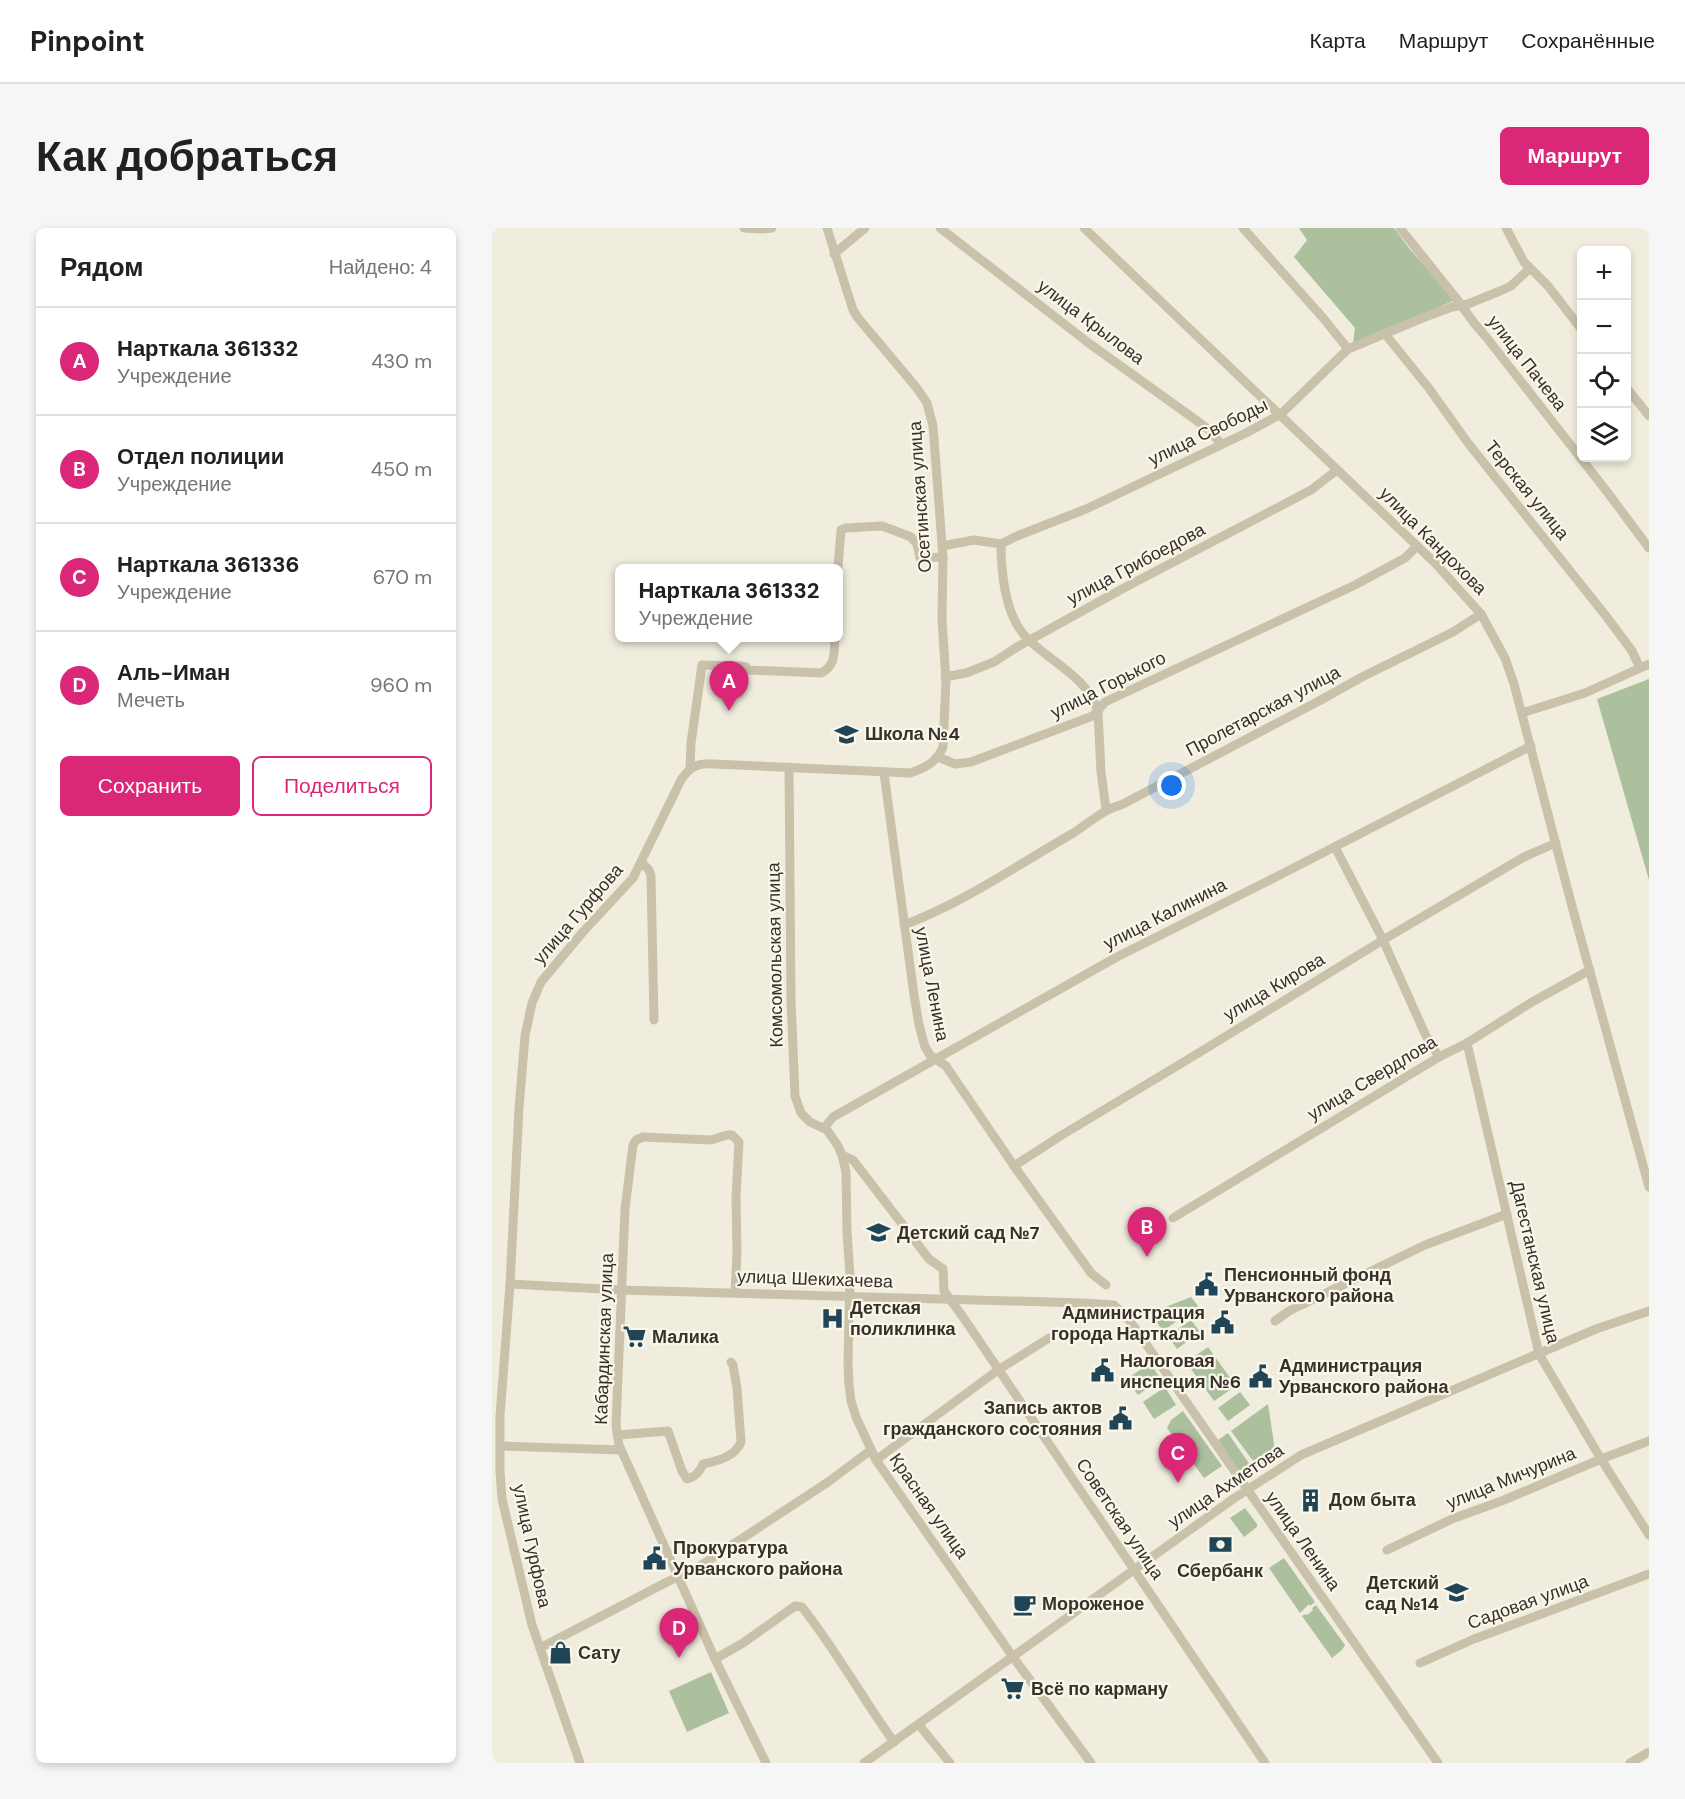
<!DOCTYPE html>
<html lang="ru">
<head>
<meta charset="utf-8">
<style>
  :root { --surface:#fff; --page:#f6f6f6; --text:#202124; --muted:#757577; --line:#e0e0e0; --accent:#db2777 }
  body { margin:0; font-family:"DM Sans",sans-serif; background:var(--page); color:var(--text) }
  .controls { position:absolute; right:18px; top:18px; display:grid; overflow:hidden; border-radius:9px; box-shadow:0 3px 9px #0003 }
  .controls button { width:54px; height:54px; display:grid; place-items:center; padding:0; border:0; border-bottom:2px solid var(--line); background:var(--surface); color:var(--text); font:30px sans-serif }
  .you { position:absolute; left:680px; top:558px; width:21px; height:21px; margin:-15px; border:4px solid #fff; border-radius:50%; background:#1a73e8; box-shadow:0 0 0 9px #1a73e833 }
  .badge { display:grid; place-items:center; width:39px; height:39px; border-radius:50%; background:var(--accent); color:#fff; font-size:20px; font-weight:700 }
  .pin { position:absolute; translate:-50% -50px; filter:drop-shadow(0 2px 3px #0008) }
  .pin::after { content:''; position:absolute; top:32px; width:21px; height:18px; background:inherit; clip-path:polygon(0 0,100% 0,50% 100%) }
  .popup { position:absolute; left:123px; top:336px; width:228px; height:78px; box-sizing:border-box; display:grid; place-content:center; border-radius:9px; background:var(--surface); filter:drop-shadow(0 2px 4px #0005); font-size:20px; white-space:nowrap; color:var(--muted) }
  .popup b { font-size:22px; color:var(--text) }
  .popup::after { content:''; position:absolute; left:50%; top:100%; margin-left:-12px; border:12px solid transparent; border-top-color:var(--surface) }
  .list { margin:0; padding:0; list-style:none }
  h2 { display:flex; justify-content:space-between; align-items:center; height:78px; margin:0; padding:0 24px; font-size:26px }
  h2 small { font-size:20px; font-weight:400; color:var(--muted) }
  .list li { display:grid; grid-template-columns:39px 1fr auto; gap:18px; align-items:center; box-sizing:border-box; height:108px; padding:0 24px; border-top:2px solid var(--line) }
  .list b { display:block; font-size:22px; white-space:nowrap }
  .list p { margin:0; font-size:20px; white-space:nowrap; color:var(--muted) }
  .list em { font-size:20px; font-style:normal; color:var(--muted) }
  .actions { display:flex; gap:12px; padding:18px 24px }
  .actions a { flex:1; padding:14px 0; border:2px solid var(--accent); border-radius:9px; text-align:center; font-size:21px; color:var(--accent) }
  .actions .main { background:var(--accent); color:#fff }
  .icon { flex:none; width:33px; height:33px; fill:none; stroke:currentColor; stroke-width:2; stroke-linecap:round; stroke-linejoin:round }
  .map { position:relative; flex:none; width:1157px; height:1535px; overflow:hidden; border-radius:9px }
  header { display:flex; align-items:center; gap:36px; box-sizing:border-box; height:84px; padding:0 30px; background:var(--surface); border-bottom:2px solid var(--line) }
  header strong { font-size:28px }
  nav { display:flex; gap:33px; margin-inline-start:auto; font-size:21px }
  .intro { display:flex; align-items:center; justify-content:space-between; box-sizing:border-box; height:144px; padding:0 36px }
  h1 { margin:0; font-size:42px }
  .button { padding:15px 27px; border-radius:9px; background:var(--accent); color:#fff; font-size:21px; font-weight:700 }
  main { display:flex; gap:36px; padding:0 36px }
  aside { flex:1; background:var(--surface); border-radius:9px; box-shadow:0 3px 9px #0003 }
  .map>svg:first-child { display:block }
</style>
</head>
<body>
<header>
<strong>Pinpoint</strong>
<nav><a>Карта</a><a>Маршрут</a><a>Сохранённые</a></nav>
</header>
<div class="intro"><h1>Как добраться</h1><a class="button">Маршрут</a></div>
<main>
<aside>
<h2>Рядом<small>Найдено: 4</small></h2>
<ul class="list">
<li><span class="badge">A</span><div><b>Нарткала 361332</b><p>Учреждение</p></div><em>430 m</em></li>
<li><span class="badge">B</span><div><b>Отдел полиции</b><p>Учреждение</p></div><em>450 m</em></li>
<li><span class="badge">C</span><div><b>Нарткала 361336</b><p>Учреждение</p></div><em>670 m</em></li>
<li><span class="badge">D</span><div><b>Аль-Иман</b><p>Мечеть</p></div><em>960 m</em></li>
</ul>
<div class="actions"><a class="main">Сохранить</a><a>Поделиться</a></div>
</aside>
<div class="map">
<svg width="1157" height="1535" viewBox="0 0 1157 1535">
  <rect width="100%" height="100%" fill="#f1edde"/>
  <!-- green -->
  <g fill="#acc09e">
    <polygon points="807,0 902,0 917,20 959,68 961,73 861,116 863,100 802,29 815,12"/>
    <polygon points="1157,451 1157,652 1105,471"/>
    <polygon points="699,1069 706,1078 671,1103 658,1085"/>
    <polygon points="699,1092 708,1104 685,1121 676,1108"/>
    <polygon points="716,1119 744,1158 722,1173 694,1134"/>
    <polygon points="658,1135 669,1151 646,1167 635,1151"/>
    <polygon points="673,1159 684,1177 662,1191 651,1174"/>
    <polygon points="748,1164 758,1177 736,1193 726,1180"/>
    <polygon points="776,1176 783,1222 778,1230 779,1233 767,1241 739,1203"/>
    <polygon points="691,1183 730,1238 712,1250 675,1200 679,1192"/>
    <polygon points="736,1205 763,1244 753,1251 726,1212"/>
    <polygon points="753,1280 765,1296 765,1299 752,1309 738,1290"/>
    <polygon points="792,1330 823,1374 818,1378 817,1376 808,1385 777,1340"/>
    <polygon points="824,1377 853,1417 850,1422 840,1430 810,1388 813,1386 815,1387 821,1382 820,1380"/>
    <polygon points="219,1444 237,1485 195,1504 177,1463"/>
  </g>
  <g fill="none" stroke-linecap="round" stroke-linejoin="round">
    <!-- minor -->
    <g stroke="#c9c1aa" stroke-width="9">
      <polyline points="252,0 271,1 280,0"/>
      <polyline points="448,0 598,116 708,195 718,203 729,216"/>
      <polyline points="592,0 943,335 989,386 1013,430 1022,456 1081,682 1157,959"/>
      <polyline points="751,0 832,91 856,121"/>
      <polyline points="908,0 964,70 982,95 995,110 1116,265 1157,320"/>
      <polyline points="1014,0 1032,34 1056,58 1090,102"/>
      <polyline points="342,26 373,0"/>
      <polyline points="893,106 936,159 976,215 1114,388 1140,423 1148,440"/>
      <polyline points="1134,159 1157,188"/>
      <path d="M509,316C509,344 513,386 533,408C556,433 595,448 606,483L609,544L614,581"/>
      <polyline points="450,318 482,312 509,316 525,308 594,281 754,205 789,186 856,121 933,89 960,79 976,76 1008,63 1019,58 1037,41"/>
      <polyline points="346,340 349,302 354,300 390,298 401,302 419,309 425,316 428,330 451,329"/>
      <polyline points="453,449 474,445 502,434 525,419 630,361 819,262 845,242"/>
      <polyline points="1030,485 1093,465 1157,436"/>
      <polyline points="446,529 463,536 479,534 598,489 602,487 613,474 863,357 913,330 925,318"/>
      <polyline points="297,539 299,772 303,868 309,885 318,894 335,902 346,918 350,927 354,944 355,1004 358,1048 356,1135 357,1157 359,1173 364,1189 384,1232 521,1429 599,1535"/>
      <path d="M198,540L199,515L210,437L249,438L254,439L255,442L329,445C344,438 342,424 343,410"/>
      <polyline points="392,545 422,767 427,797 433,819 438,827 454,838 522,938 599,1045 614,1057"/>
      <polyline points="843,619 891,712 934,808 947,829"/>
      <polyline points="150,635 157,642 159,648 162,792"/>
      <path d="M412,697C471,675 524,638 578,607C595,597 611,581 629,577L827,473L870,449L961,404L989,386"/>
      <polyline points="975,815 1047,1126 1109,1231 1157,1307"/>
      <polyline points="332,900 341,889 623,730 774,654 1039,518"/>
      <polyline points="350,927 361,932 437,1031 451,1041 452,1063 471,1089 773,1535"/>
      <polyline points="522,938 570,907 695,832 891,712 1032,629 1064,615"/>
      <polyline points="681,990 947,829 975,815 1040,774 1098,742"/>
      <polyline points="18,1056 129,1062 591,1075 622,1077 638,1093 946,1535"/>
      <polyline points="243,1065 245,1025 244,969 247,914 240,907 235,907 219,912 151,909 144,912 141,917 133,981 124,1197 127,1217 223,1431 274,1535"/>
      <polyline points="783,1093 797,1083 933,1017 1015,986"/>
      <path d="M126,1207L176,1203L190,1243L195,1251C203,1249 208,1244 211,1236C225,1233 243,1229 249,1214L245,1160L241,1137L239,1134"/>
      <polyline points="8,1218 129,1222"/>
      <polyline points="384,1232 506,1142 557,1110"/>
      <polyline points="895,1322 960,1291 1012,1272 1109,1231 1157,1213"/>
      <polyline points="48,1420 175,1354 205,1340 336,1254 379,1222"/>
      <path d="M223,1431L251,1415L303,1378L310,1379C344,1422 370,1470 402,1514"/>
      <polyline points="928,1435 982,1411 1157,1346"/>
      <polyline points="427,1497 458,1535"/>
      <path d="M88,1535L40,1397L10,1271L8,1243V1188L18,1056L27,880L33,808L40,775L49,754L90,705L141,650L189,552C198,538 206,535 222,536L418,545C433,540 444,535 451,519L454,453L450,391L451,329L441,198L435,175L424,159L366,90L361,82L335,0"/>
      <polyline points="372,1535 741,1271 809,1227 1104,1101 1157,1083"/>
      <polyline points="1138,1535 1157,1524"/>
    </g>
  </g>
  <!-- icons -->
  <defs>
    <symbol id="school-bare" viewBox="-9 -9 18 18"><path d="M0-5L7-2L0 1L-7-2ZM-4 1L0 2.5L4 1V4Q0 6-4 4Z" fill="#204557" stroke="#f9f6ea" stroke-width="2.5" paint-order="stroke"/></symbol>
    <symbol id="civic-bare" viewBox="-9 -9 18 18"><path d="M-.6-6.5H3V-4.5H.6V-3L4-1V1h2V6H-6V1h2V-1L-.6-3ZM-1.2 2.5V6h2.4V2.5Z" fill="#204557" stroke="#f9f6ea" stroke-width="2.5" paint-order="stroke"/></symbol>
    <symbol id="hospital-bare" viewBox="-9 -9 18 18"><path d="M-5-5h3v3.5h4V-5h3V5h-3V1.5h-4V5h-3Z" fill="#204557" stroke="#f9f6ea" stroke-width="2.5" paint-order="stroke"/></symbol>
    <symbol id="supermarket-bare" viewBox="-9 -9 18 18"><path d="M-6-5.5h2.5l.6 2H6L4.5 2H-2.5L-4.4-4H-6ZM-1.5 3.2a1.3 1.3 0 1 0 .1 0ZM3 3.2a1.3 1.3 0 1 0 .1 0Z" fill="#204557" stroke="#f9f6ea" stroke-width="2.5" paint-order="stroke"/></symbol>
    <symbol id="building-bare" viewBox="-9 -9 18 18"><path d="M-4-6H4V6H1V3H-1V6H-4ZM-2.5-4.3h1.7v1.8h-1.7ZM.8-4.3h1.7v1.8H.8ZM-2.5-1h1.7V.8h-1.7ZM.8-1h1.7V.8H.8Z" fill="#204557" stroke="#f9f6ea" stroke-width="2.5" paint-order="stroke"/></symbol>
    <symbol id="bank-bare" viewBox="-9 -9 18 18"><path d="M-6-4H6V4H-6ZM0-2.3a2.3 2.3 0 1 0 0 4.6a2.3 2.3 0 1 0 0-4.6Z" fill="#204557" stroke="#f9f6ea" stroke-width="2.5" paint-order="stroke"/></symbol>
    <symbol id="cafe-bare" viewBox="-9 -9 18 18"><path d="M-5.5-4.5H6V0H3Q3 3.5 0 3.5H-2.5Q-5.5 3.5-5.5 0ZM3-3.2v2h1.7v-2ZM-6 4.5H4V6H-6Z" fill="#204557" stroke="#f9f6ea" stroke-width="2.5" paint-order="stroke"/></symbol>
    <symbol id="shop-bare" viewBox="-9 -9 18 18"><path d="M-5-2.5h2.3a2.7 3.5 0 0 1 5.4 0H5L5.5 6h-11ZM-1.5-2.5h3a1.5 2.3 0 0 0-3 0Z" fill="#204557" stroke="#f9f6ea" stroke-width="2.5" paint-order="stroke"/></symbol>
  </defs>
  <g fill-rule="evenodd">
    <use href="#school-bare" x="338" y="490" width="33" height="33"/>
    <use href="#school-bare" x="370" y="988" width="33" height="33"/>
    <use href="#civic-bare" x="698" y="1040" width="33" height="33"/>
    <use href="#hospital-bare" x="324" y="1074" width="33" height="33"/>
    <use href="#civic-bare" x="714" y="1078" width="33" height="33"/>
    <use href="#supermarket-bare" x="126" y="1092" width="33" height="33"/>
    <use href="#civic-bare" x="594" y="1126" width="33" height="33"/>
    <use href="#civic-bare" x="752" y="1132" width="33" height="33"/>
    <use href="#civic-bare" x="612" y="1174" width="33" height="33"/>
    <use href="#building-bare" x="802" y="1256" width="33" height="33"/>
    <use href="#bank-bare" x="712" y="1300" width="33" height="33"/>
    <use href="#civic-bare" x="146" y="1314" width="33" height="33"/>
    <use href="#school-bare" x="948" y="1348" width="33" height="33"/>
    <use href="#cafe-bare" x="516" y="1360" width="33" height="33"/>
    <use href="#shop-bare" x="52" y="1408" width="33" height="33"/>
    <use href="#supermarket-bare" x="504" y="1444" width="33" height="33"/>
  </g>
  <g text-anchor="middle" stroke-width="4.5" stroke-linejoin="round" paint-order="stroke">
    <!-- street labels -->
    <g font-size="18" fill="#373129" stroke="#f9f6ea">
      <text transform="translate(599 94) rotate(37)" y="6">улица Крылова</text>
      <text transform="translate(1035 135) rotate(52)" y="6">улица Пачева</text>
      <text transform="translate(716 204) rotate(-26)" y="6">улица Свободы</text>
      <text transform="translate(1035 262) rotate(51)" y="6">Терская улица</text>
      <text transform="translate(428 269) rotate(-94)" y="6">Осетинская улица</text>
      <text transform="translate(941 313) rotate(45)" y="6">улица Кандохова</text>
      <text transform="translate(644 336) rotate(-28)" y="6">улица Грибоедова</text>
      <text transform="translate(616 457) rotate(-27)" y="6">улица Горького</text>
      <text transform="translate(771 483) rotate(-28)" y="6">Пролетарская улица</text>
      <text transform="translate(86 686) rotate(-49)" y="6">улица Гурфова</text>
      <text transform="translate(673 686) rotate(-27)" y="6">улица Калинина</text>
      <text transform="translate(283 727) rotate(-91)" y="6">Комсомольская улица</text>
      <text transform="translate(440 756) rotate(79)" y="6">улица Ленина</text>
      <text transform="translate(782 759) rotate(-31)" y="6">улица Кирова</text>
      <text transform="translate(880 850) rotate(-31)" y="6">улица Свердлова</text>
      <text transform="translate(1043 1034) rotate(77)" y="6">Дагестанская улица</text>
      <text transform="translate(323 1051) rotate(2)" y="6">улица Шекихачева</text>
      <text transform="translate(112 1111) rotate(-88)" y="6">Кабардинская улица</text>
      <text transform="translate(1019 1250) rotate(-22)" y="6">улица Мичурина</text>
      <text transform="translate(734 1258) rotate(-34)" y="6">улица Ахметова</text>
      <text transform="translate(437 1278) rotate(55)" y="6">Красная улица</text>
      <text transform="translate(628 1291) rotate(56)" y="6">Советская улица</text>
      <text transform="translate(811 1313) rotate(55)" y="6">улица Ленина</text>
      <text transform="translate(40 1318) rotate(78)" y="6">улица Гурфова</text>
      <text transform="translate(1036 1374) rotate(-20)" y="6">Садовая улица</text>
    </g>
    <!-- poi labels -->
    <g font-size="18" font-weight="bold" fill="#373129" stroke="#f9f6ea" text-anchor="start">
      <text x="373" y="512">Школа №4</text>
      <text x="405" y="1011">Детский сад №7</text>
      <text x="732" y="1053">Пенсионный фонд<tspan x="732" dy="21">Урванского района</tspan></text>
      <text x="358" y="1086">Детская<tspan x="358" dy="21">поликлинка</tspan></text>
      <text x="713" y="1091" text-anchor="end">Администрация<tspan x="713" dy="21">города Нарткалы</tspan></text>
      <text x="160" y="1115">Малика</text>
      <text x="628" y="1139">Налоговая<tspan x="628" dy="21">инспеция №6</tspan></text>
      <text x="787" y="1144">Администрация<tspan x="787" dy="21">Урванского района</tspan></text>
      <text x="610" y="1186" text-anchor="end">Запись актов<tspan x="610" dy="21">гражданского состояния</tspan></text>
      <text x="837" y="1278">Дом быта</text>
      <text x="181" y="1326">Прокуратура<tspan x="181" dy="21">Урванского района</tspan></text>
      <text x="728" y="1349" text-anchor="middle">Сбербанк</text>
      <text x="947" y="1361" text-anchor="end">Детский<tspan x="947" dy="21">сад №14</tspan></text>
      <text x="550" y="1382">Мороженое</text>
      <text x="86" y="1431">Сату</text>
      <text x="539" y="1467">Всё по карману</text>
    </g>
  </g>
</svg>
<div class="controls">
<button>+</button>
<button>−</button>
<button><svg class="icon" aria-label="locate" viewBox="0 0 24 24"><circle cx="12" cy="12" r="6"/><path d="M12 2v4M12 18v4M2 12h4M18 12h4"/></svg></button>
<button><svg class="icon" aria-label="layers" viewBox="0 0 24 24"><path d="M12 4l9 5-9 5-9-5zM3 14l9 5 9-5"/></svg></button>
</div>
<div class="you"></div>
<div class="pin badge" style="left:237px;top:483px">A</div>
<div class="popup"><b>Нарткала 361332</b>Учреждение</div>
<div class="pin badge" style="left:655px;top:1029px">B</div>
<div class="pin badge" style="left:686px;top:1255px">C</div>
<div class="pin badge" style="left:187px;top:1430px">D</div>
</div>
</main>
</body>
</html>
